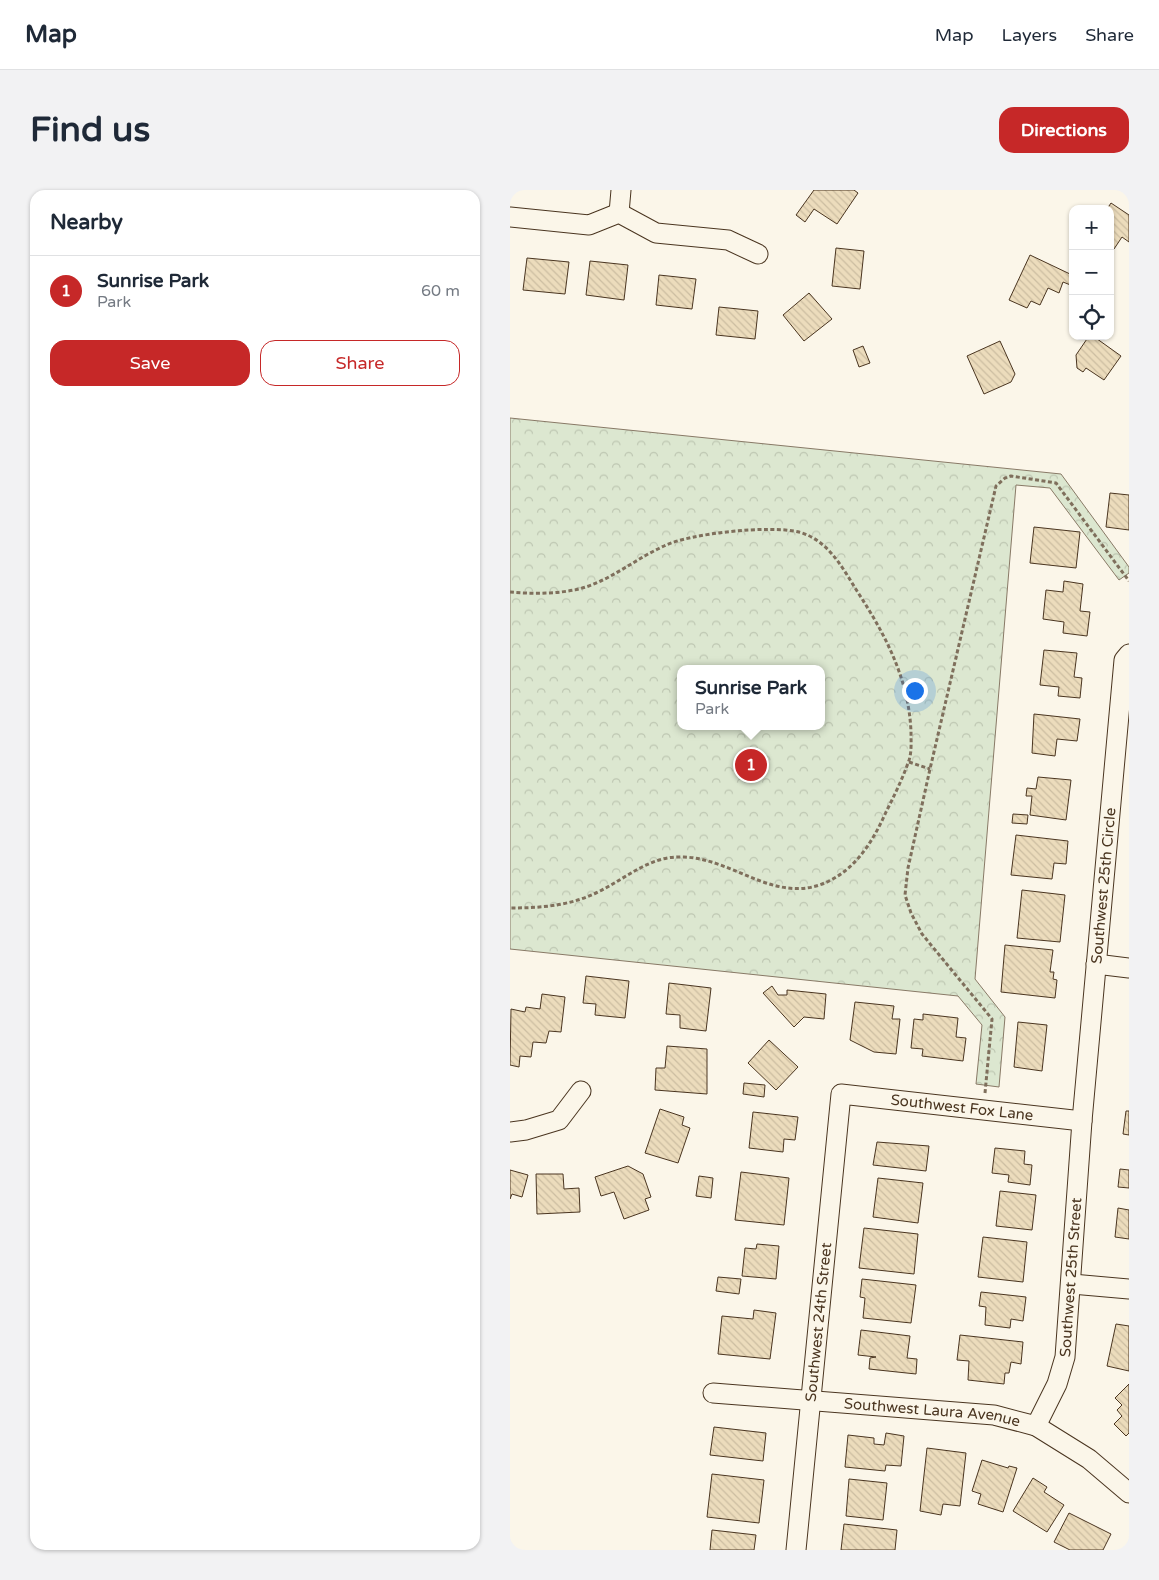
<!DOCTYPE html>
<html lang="en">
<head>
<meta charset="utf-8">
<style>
  :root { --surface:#fff; --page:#f2f2f3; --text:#1f2937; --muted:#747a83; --line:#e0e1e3; --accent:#c62828 }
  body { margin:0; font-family:"Varela Round",sans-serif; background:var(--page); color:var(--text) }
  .controls { position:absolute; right:15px; top:15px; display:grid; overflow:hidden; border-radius:10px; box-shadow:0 1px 4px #0004 }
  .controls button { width:45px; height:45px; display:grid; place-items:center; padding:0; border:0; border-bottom:1px solid var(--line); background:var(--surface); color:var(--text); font:25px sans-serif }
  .you { position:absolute; left:404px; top:500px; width:18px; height:18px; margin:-12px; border:4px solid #fff; border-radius:50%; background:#1a73e8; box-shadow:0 0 0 8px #1a73e833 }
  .badge { display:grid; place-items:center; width:32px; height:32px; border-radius:50%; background:var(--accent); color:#fff; font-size:16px; font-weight:700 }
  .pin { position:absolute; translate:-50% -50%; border:2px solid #fff; box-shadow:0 1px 5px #0006 }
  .popup { position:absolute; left:167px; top:475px; width:148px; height:65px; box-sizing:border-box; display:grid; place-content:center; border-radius:10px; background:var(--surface); filter:drop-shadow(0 1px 4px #0005); font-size:16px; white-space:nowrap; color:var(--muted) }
  .popup b { font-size:19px; color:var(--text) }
  .popup::after { content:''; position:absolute; left:50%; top:100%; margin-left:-10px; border:10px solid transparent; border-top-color:var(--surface) }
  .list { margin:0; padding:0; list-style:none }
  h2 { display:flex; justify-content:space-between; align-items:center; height:65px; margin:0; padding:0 20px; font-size:21px }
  h2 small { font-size:16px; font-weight:400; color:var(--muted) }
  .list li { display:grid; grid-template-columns:32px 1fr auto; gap:15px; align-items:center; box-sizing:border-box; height:70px; padding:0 20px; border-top:1px solid var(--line) }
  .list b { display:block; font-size:19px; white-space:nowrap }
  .list p { margin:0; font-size:16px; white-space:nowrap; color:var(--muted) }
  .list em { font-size:16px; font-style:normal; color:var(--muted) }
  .actions { display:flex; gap:10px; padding:15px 20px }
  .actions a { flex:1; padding:11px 0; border:1px solid var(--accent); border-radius:15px; text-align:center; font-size:18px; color:var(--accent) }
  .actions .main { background:var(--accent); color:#fff }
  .icon { flex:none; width:28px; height:28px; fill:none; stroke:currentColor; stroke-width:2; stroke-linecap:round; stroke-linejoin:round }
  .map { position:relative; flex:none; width:619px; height:1360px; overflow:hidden; border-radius:15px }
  header { display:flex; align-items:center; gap:30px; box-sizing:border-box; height:70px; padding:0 25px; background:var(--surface); border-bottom:1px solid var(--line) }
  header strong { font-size:24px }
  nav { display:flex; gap:28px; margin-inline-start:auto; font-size:18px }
  .intro { display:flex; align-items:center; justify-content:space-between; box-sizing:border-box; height:120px; padding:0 30px }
  h1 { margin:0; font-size:35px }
  .button { padding:12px 22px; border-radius:15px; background:var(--accent); color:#fff; font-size:18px; font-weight:700 }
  main { display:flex; gap:30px; padding:0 30px }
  aside { flex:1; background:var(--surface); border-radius:15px; box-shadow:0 1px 4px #0004 }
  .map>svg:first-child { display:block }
</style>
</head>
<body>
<header>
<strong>Map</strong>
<nav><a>Map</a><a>Layers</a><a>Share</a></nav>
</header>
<div class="intro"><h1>Find us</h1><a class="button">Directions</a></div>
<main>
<aside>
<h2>Nearby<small></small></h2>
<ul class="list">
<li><span class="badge">1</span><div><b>Sunrise Park</b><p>Park</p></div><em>60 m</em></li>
</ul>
<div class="actions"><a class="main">Save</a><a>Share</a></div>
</aside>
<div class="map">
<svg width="619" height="1360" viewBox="0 0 619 1360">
  <defs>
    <pattern id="park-crowns" width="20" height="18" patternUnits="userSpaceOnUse" patternTransform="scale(1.25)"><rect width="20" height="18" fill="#dce7d0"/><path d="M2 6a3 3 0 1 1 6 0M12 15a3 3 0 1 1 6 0" fill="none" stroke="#bec7b2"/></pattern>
    <pattern id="building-back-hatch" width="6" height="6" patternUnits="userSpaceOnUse" patternTransform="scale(1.25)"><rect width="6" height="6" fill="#ecdcbc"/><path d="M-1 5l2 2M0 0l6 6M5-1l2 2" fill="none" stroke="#ccbda1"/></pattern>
  </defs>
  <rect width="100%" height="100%" fill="#fbf6e9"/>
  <!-- park -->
  <path fill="url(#park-crowns)" stroke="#887966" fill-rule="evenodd" d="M0,228L551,284L619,377V383L609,390L540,298L506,295L465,789L495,827L489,897L466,894L472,835L448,806L0,759ZM171,479H311V536H171Z"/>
  <!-- building -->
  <g fill="url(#building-back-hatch)" stroke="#4a3520">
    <polygon points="304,0 344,0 348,3 327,34 304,19 295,32 286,25"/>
    <polygon points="601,13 619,25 619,52 612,47 604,59 600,56 600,19 597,19"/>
    <polygon points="326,58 354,61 350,99 322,96"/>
    <polygon points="520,65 560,84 563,81 563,96 553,92 549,103 538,98 530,115 521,111 517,118 499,110"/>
    <polygon points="17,68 59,72 55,104 13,100"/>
    <polygon points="80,71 118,75 114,110 76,105"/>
    <polygon points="149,85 186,89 182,119 146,115"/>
    <polygon points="299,103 322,129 294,151 273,125"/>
    <polygon points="209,117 248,121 245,149 206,145"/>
    <polygon points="579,146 583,146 611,166 594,190 576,178 573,182 567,178 566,165"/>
    <polygon points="490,151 505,184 501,192 474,204 457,166"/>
    <polygon points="353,156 360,173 349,177 343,160"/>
    <polygon points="600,303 619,305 619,340 596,337"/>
    <polygon points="524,337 570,342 566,378 520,373"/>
    <polygon points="554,391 573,394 570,421 580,422 577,446 553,443 554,432 533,429 536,400 553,402"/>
    <polygon points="534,460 567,463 564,487 572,488 570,508 548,506 549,497 530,495"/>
    <polygon points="524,524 570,529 567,551 547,549 545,566 522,563"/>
    <polygon points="528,587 561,590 556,630 520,625 522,606 516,606 517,598 526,599"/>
    <polygon points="503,624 518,625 517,634 502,633"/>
    <polygon points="506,645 558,651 556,674 544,673 542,689 501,685"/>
    <polygon points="512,700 555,705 550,752 507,748"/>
    <polygon points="495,755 543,760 540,782 544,782 543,789 547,790 545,808 491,802"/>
    <polygon points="76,786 119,791 115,828 85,825 86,814 73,813"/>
    <polygon points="159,793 201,798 196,841 170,838 170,825 156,824"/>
    <polygon points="262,796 268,805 277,805 277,800 316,804 314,829 294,827 284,837 253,803"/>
    <polygon points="32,804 55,807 51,842 39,841 36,853 23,852 21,867 10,866 9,877 0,875 1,819 15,822 16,817 30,819"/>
    <polygon points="345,812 384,816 382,829 390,829 386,864 364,862 340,850"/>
    <polygon points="413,824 448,828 446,847 456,848 453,871 412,866 413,859 401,858 404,829 413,830"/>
    <polygon points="508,832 537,835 532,881 504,877"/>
    <polygon points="259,850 288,877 266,900 238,873"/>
    <polygon points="157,856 197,859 197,904 145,900 146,878 155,878"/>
    <polygon points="234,893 255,895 254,907 233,904"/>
    <polygon points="150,919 174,927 172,935 180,938 168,973 135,963"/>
    <polygon points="616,921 619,921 619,945 613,944"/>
    <polygon points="243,922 288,927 285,950 274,949 273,962 239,958"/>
    <polygon points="367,952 419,956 416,981 363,975"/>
    <polygon points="485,958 515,961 514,974 522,975 520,995 498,992 499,985 482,983"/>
    <polygon points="118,976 133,984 141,1007 135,1009 139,1020 114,1029 104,1002 91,1006 85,987"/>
    <polygon points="610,979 619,980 619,998 608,997"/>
    <polygon points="0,980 18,985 12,1007 2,1004 0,1009"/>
    <polygon points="231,982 279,988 274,1035 225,1030"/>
    <polygon points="26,984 53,984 54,999 69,998 70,1022 27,1024"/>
    <polygon points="189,986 203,988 201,1008 186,1006"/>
    <polygon points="368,988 413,993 408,1033 363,1027"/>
    <polygon points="490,1001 526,1005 522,1040 486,1036"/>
    <polygon points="608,1018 619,1020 619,1049 605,1047"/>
    <polygon points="354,1038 408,1044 404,1084 349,1078"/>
    <polygon points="473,1047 517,1052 513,1092 468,1087"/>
    <polygon points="247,1054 269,1056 266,1089 232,1086 235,1058 246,1059"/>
    <polygon points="208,1087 231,1089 229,1104 206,1101"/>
    <polygon points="352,1089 406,1095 401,1133 353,1128 355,1108 350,1107"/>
    <polygon points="471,1102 516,1107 513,1131 501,1129 500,1138 475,1135 476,1117 469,1116"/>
    <polygon points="244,1120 266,1123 260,1169 208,1164 212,1126 243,1129"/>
    <polygon points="606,1134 619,1136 619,1181 597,1176"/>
    <polygon points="351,1140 400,1146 397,1168 407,1169 406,1184 359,1179 360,1168 366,1167 348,1165"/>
    <polygon points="450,1145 513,1152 511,1174 501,1172 499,1183 495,1183 494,1194 458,1190 459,1171 447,1170"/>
    <polygon points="619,1194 619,1243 616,1246 604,1234 612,1226 607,1220 612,1215 605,1208"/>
    <polygon points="204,1237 256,1243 253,1271 200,1265"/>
    <polygon points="376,1243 394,1246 391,1276 376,1275 375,1281 335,1277 338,1245 364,1248 364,1254 374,1255"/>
    <polygon points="417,1258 456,1263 450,1316 433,1314 431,1325 410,1321"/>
    <polygon points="472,1270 498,1278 499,1276 507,1278 493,1322 468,1314 471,1304 462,1301"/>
    <polygon points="202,1284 254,1290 249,1333 197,1327"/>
    <polygon points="523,1288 537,1297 534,1302 554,1315 537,1342 503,1321"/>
    <polygon points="339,1289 377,1293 373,1330 336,1326"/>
    <polygon points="559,1323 601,1344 593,1360 560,1360 544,1352"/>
    <polygon points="334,1334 387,1340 385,1360 331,1360"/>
    <polygon points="202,1340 246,1345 244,1360 200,1360"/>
  </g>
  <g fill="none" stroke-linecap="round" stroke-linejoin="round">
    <defs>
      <g id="street">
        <polyline points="109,23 111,0"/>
        <polyline points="0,27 79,35 109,23 146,43 218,50 248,64"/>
        <polyline points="586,774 619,778"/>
        <polyline points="0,942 16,940 49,930 71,901"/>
        <polyline points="562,1094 619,1099"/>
        <path id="s1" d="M203,1203L484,1225L526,1236L579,1269L619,1303"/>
        <path id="s2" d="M526,1236L547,1194L555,1167L572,931L614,470L619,464"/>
        <path id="s3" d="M286,1360L331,904L572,931"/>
      </g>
    </defs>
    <!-- street casing -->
    <use href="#street" stroke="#4a3520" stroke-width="21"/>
    <!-- path -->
    <g stroke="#7f6f5c" stroke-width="3" stroke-dasharray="4 2.5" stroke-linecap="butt">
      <path d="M0,402C22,404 47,404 69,399C100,391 125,369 154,356C180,343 261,335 289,342C318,350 332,377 347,401C375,444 399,489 401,542C401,552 402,564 398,573C392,590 384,606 376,622C364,649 348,676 321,690C268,718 226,669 174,667C140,665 117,688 88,702C60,716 30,718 0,718"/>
      <polyline points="399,572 420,579"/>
      <polyline points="475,903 482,829 412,744 401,723 395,705 398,678 420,579 486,296 495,288 501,286 546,293 619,391"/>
    </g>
    <!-- street -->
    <use href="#street" stroke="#fbf6e9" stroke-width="19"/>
  </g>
  <g text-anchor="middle" stroke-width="4" stroke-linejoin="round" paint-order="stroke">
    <!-- street labels -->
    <g font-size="15" fill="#4a3520" stroke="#fbf6e9">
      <text dy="5" stroke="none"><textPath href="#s2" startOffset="548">Southwest 25th Circle</textPath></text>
      <text dy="5" stroke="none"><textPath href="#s3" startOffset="580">Southwest Fox Lane</textPath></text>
      <text dy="5" stroke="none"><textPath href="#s2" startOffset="155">Southwest 25th Street</textPath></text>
      <text dy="5" stroke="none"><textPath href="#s3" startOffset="229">Southwest 24th Street</textPath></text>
      <text dy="5" stroke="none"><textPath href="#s1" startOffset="220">Southwest Laura Avenue</textPath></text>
    </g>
  </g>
</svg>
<div class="controls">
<button>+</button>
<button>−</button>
<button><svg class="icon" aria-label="locate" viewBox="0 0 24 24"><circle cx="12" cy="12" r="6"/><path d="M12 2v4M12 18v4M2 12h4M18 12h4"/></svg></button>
</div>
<div class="you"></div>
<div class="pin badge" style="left:241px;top:575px">1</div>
<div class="popup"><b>Sunrise Park</b>Park</div>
</div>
</main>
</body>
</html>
